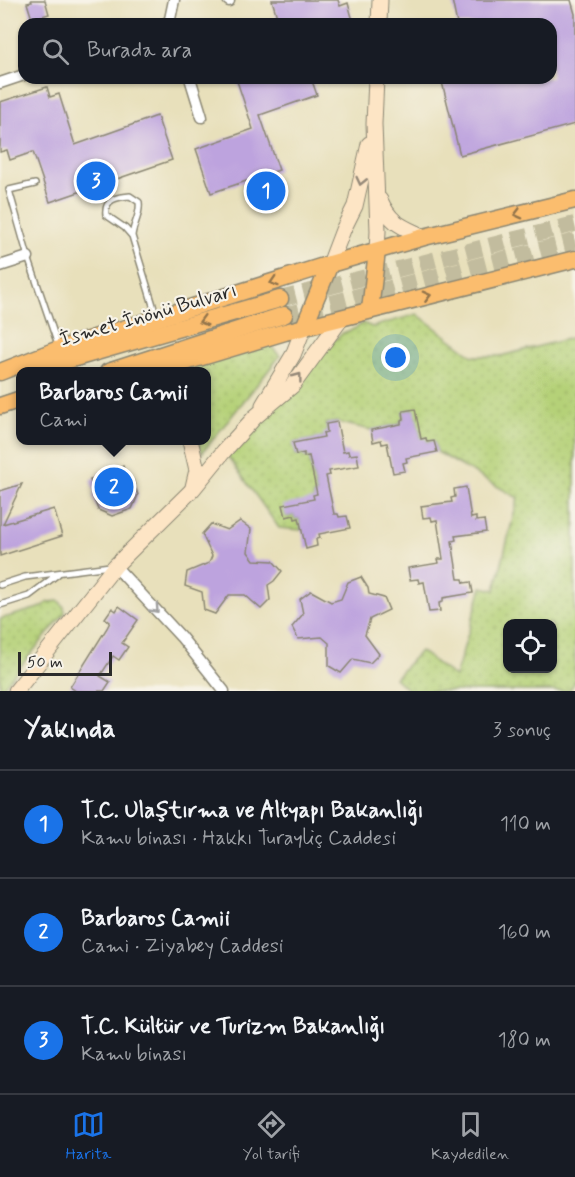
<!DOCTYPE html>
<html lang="tr">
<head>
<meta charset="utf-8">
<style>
  :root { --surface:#171b24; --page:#242831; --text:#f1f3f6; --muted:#9ea1a6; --line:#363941; --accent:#1a73e8 }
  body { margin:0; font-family:Mynerve,sans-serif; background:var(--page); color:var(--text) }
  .controls { position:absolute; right:18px; bottom:18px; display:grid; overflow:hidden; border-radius:12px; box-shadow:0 2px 4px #0004 }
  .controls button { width:54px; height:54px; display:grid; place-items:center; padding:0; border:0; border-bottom:2px solid var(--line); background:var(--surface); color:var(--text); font:30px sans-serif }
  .scale { position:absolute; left:18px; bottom:15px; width:94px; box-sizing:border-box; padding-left:6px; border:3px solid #2b2b2b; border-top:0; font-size:16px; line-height:21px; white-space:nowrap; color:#2b2b2b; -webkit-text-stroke:4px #f7f3e8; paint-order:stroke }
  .you { position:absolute; left:396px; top:358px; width:21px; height:21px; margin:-15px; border:4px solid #fff; border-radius:50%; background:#1a73e8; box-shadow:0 0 0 9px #1a73e833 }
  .badge { display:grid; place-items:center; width:39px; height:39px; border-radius:50%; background:var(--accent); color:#fff; font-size:20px; font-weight:700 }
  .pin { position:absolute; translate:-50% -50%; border:3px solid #fff; box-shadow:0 2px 6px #0006 }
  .popup { position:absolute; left:16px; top:367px; width:195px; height:78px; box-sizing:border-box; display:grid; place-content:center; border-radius:12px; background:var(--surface); filter:drop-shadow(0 2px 4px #0005); font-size:20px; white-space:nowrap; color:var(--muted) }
  .popup b { font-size:22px; color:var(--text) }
  .popup::after { content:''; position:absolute; left:50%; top:100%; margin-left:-12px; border:12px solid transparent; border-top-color:var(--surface) }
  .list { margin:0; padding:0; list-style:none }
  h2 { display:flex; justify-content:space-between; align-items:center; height:78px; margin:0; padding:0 24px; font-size:26px }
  h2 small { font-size:20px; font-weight:400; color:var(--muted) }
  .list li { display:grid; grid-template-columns:39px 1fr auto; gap:18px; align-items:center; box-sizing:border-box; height:108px; padding:0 24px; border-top:2px solid var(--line) }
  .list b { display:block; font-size:22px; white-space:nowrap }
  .list p { margin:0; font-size:20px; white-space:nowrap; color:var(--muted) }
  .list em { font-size:20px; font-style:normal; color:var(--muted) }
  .icon { flex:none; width:33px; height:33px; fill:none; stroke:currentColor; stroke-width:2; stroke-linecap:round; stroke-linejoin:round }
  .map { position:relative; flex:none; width:575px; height:691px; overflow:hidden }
  .search { position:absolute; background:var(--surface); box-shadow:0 2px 4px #0004; left:18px; right:18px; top:18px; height:66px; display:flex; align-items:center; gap:15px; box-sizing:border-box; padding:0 21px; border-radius:18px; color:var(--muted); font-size:22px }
  .sheet { height:402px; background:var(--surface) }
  nav { display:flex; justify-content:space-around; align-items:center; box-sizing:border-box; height:84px; border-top:2px solid var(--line); background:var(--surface); font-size:16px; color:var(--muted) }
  nav a { display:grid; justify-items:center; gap:3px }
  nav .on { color:var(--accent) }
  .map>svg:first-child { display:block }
</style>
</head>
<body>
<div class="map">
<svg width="575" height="691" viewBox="0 0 575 691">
  <defs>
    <pattern id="grass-dots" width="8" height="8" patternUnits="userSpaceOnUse" patternTransform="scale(1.5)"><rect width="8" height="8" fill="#b5d178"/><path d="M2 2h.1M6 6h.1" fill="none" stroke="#9cb468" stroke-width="1.8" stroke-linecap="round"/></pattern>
  </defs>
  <rect width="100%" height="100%" fill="#f7f3e8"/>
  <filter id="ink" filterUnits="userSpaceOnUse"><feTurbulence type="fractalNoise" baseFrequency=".0167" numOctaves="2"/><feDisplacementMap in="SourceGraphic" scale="12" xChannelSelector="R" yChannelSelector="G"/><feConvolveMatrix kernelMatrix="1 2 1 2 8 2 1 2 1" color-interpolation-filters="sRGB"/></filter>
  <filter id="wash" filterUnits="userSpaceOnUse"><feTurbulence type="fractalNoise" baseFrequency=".008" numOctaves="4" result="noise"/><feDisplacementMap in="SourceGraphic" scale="24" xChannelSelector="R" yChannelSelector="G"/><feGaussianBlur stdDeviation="1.35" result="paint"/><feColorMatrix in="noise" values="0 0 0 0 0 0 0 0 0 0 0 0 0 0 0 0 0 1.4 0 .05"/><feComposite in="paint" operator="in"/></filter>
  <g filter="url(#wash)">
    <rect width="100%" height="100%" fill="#e8e0bb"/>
    <!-- grass -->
    <g fill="url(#grass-dots)" stroke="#707e52" stroke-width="1.5" fill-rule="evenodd">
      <path d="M417,314L473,356H501L575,337V682L569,691H409L395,678L420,651L455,677L482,587L495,590L518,498L437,452L434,441L427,442L421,439L414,409L403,411L404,419L401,420V424L371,430L337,422L326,424L327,432L324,437L294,443L296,455L304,453L305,457L309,456L317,494L313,495L314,499L286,517L294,515L295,519L299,518L302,530L279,528L224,451L255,409L343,333L354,329L363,323L372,327ZM508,624H552V668H508Z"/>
      <polygon points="269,344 280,356 202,453 198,441 207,440 207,372 172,372"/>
      <polygon points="59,601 64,607 65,613 0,691 0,619 42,607 48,602"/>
    </g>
    <g id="blocks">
      <!-- building -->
      <g fill="#bda3de">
        <polygon points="31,0 45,0 49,14 32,19 27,3 32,2"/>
        <polygon points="272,0 338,0 340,6 348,3 353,21 344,24 279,24"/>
        <polygon points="452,0 571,0 575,14 575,124 460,155 441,78 551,78 551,24 457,24"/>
        <polygon points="236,78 311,78 317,95 260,115 279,170 211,193 196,149 253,129"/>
        <polygon points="47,87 50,97 59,94 75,145 157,116 172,160 50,202 33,152 10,160 7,150 0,152 0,102"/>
        <polygon points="415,409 421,439 426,438 427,442 434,441 437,452 406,458 407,462 403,463 405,471 393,473 387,443 382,444 381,440 373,442 371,430 401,424 401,420 404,419 403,411"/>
        <polygon points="337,422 343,452 348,451 349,455 357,454 359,466 329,471 330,475 326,476 334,514 338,514 339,517 347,516 350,528 319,534 320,538 316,539 317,546 306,549 299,518 295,519 294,515 286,517 283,505 314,499 313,495 317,494 309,456 304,457 304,453 296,455 293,443 324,437 323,433 327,432 326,424"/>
        <polygon points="123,466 128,480 133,480 138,495 132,509 112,516 98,510 93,496 95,493 90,480 98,476 99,473 112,468 115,470"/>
        <polygon points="22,484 3,524 54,509 62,536 0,556 0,491"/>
        <polygon points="466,487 471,518 476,517 476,521 484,520 486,532 455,536 456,540 452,541 458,579 463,579 464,583 471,582 473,593 443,598 443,602 439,603 440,611 429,612 424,582 419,583 418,579 410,580 408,568 439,563 438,559 443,559 437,520 432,521 431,517 423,518 421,506 452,502 451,498 455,497 454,489"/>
        <polygon points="240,521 251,529 248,552 254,560 273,561 282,571 274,581 268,585 270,600 261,609 245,595 229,595 215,614 204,610 202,592 185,586 187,572 209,563 212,556 202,534 211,524 227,530"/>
        <polygon points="361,577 368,588 369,594 384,598 389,610 370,619 365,635 379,654 370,663 353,659 341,673 329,666 329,643 322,637 298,639 292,627 303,614 300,599 311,591 331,602 341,599 348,582"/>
        <polygon points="119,606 138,620 122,643 128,647 119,660 113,656 100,676 110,682 104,691 76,691 70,687 107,628 110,622 105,618 112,608 116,611"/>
      </g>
    </g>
  </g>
  <g filter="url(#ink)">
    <use href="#blocks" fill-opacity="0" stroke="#8a8673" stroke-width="1.5"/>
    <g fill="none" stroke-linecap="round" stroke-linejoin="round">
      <!-- primary-tunnel -->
      <g stroke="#c2bc9e" stroke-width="16" stroke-dasharray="16 8" stroke-linecap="butt">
        <polyline points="280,299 575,224"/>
        <polyline points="284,315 575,241"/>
      </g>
      <defs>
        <g id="service">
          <polyline points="35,184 9,190 28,257 59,348"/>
          <path d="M132,236L125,228L106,215C104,199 117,197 130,196L139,202C141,215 133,224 132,236L156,315"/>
          <polyline points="0,585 25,577 110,566"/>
          <polyline points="0,605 29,596 58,574"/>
        </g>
        <g id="minor">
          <polyline points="228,0 229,1"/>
          <polyline points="166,24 170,19 174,0"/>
          <polyline points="190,78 202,117"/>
          <polyline points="0,83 24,75"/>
          <polyline points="0,266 28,257"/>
          <polyline points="115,566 181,637 224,691"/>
        </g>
        <g id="secondary">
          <polyline points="379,24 380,0"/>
          <polyline points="376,78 374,124 378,231 377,251"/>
          <path d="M380,200C391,224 401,226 424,237"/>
          <polyline points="330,264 343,230 355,206 369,144"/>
          <polyline points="263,405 293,355 304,327"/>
          <polyline points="190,440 197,470 193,487"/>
          <polyline points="16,691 115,566 193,489 224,451 255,417 292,386 341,319"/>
        </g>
        <g id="primary">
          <polyline points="370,310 377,251"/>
          <polyline points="304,327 330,264"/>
          <polyline points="30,371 280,299"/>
          <polyline points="0,372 59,349 330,264 424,237 575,200"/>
          <polyline points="108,372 284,315"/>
          <polyline points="152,372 285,332 575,259"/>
          <polyline points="0,406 21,399"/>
        </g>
      </defs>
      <!-- service casing -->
      <use href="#service" stroke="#8a8673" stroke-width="8"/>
      <!-- minor casing -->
      <use href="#minor" stroke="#8a8673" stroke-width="13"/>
      <!-- secondary casing -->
      <use href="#secondary" stroke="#8a8673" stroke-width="17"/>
      <!-- primary casing -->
      <use href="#primary" stroke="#8a8673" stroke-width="19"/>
      <!-- service -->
      <use href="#service" stroke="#fff" stroke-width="5"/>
      <!-- minor -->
      <use href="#minor" stroke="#fff" stroke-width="10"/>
      <!-- secondary -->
      <use href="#secondary" stroke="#fde5c5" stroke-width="15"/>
      <!-- primary -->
      <use href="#primary" stroke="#fbbd6e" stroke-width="16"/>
    </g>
    <!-- one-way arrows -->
    <defs><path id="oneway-chevron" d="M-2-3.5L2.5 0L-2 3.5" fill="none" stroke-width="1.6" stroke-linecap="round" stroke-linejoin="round" transform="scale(1.5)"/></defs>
    <g stroke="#948878">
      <use href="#oneway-chevron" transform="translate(361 181) rotate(103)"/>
      <use href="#oneway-chevron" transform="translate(298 377) rotate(-53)"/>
    </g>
    <g stroke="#93744c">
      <use href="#oneway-chevron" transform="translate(518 214) rotate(166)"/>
      <use href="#oneway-chevron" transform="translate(274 282) rotate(162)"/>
      <use href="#oneway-chevron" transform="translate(427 296) rotate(-14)"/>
      <use href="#oneway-chevron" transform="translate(203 321) rotate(164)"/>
    </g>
    <use stroke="#a0a0a0" href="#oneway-chevron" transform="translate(155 609) rotate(47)"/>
  </g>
  <g text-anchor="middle" stroke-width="4.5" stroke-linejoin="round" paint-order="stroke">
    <!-- street labels -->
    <g font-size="21" fill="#2b2b2b" stroke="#f7f3e8">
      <text transform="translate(148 314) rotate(-16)" y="7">İsmet İnönü Bulvarı</text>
    </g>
  </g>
</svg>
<div class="controls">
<button><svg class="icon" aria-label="locate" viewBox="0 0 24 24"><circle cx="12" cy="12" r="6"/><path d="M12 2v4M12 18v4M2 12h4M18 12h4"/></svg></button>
</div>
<div class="scale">50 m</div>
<div class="you"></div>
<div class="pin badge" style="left:266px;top:191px">1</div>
<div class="pin badge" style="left:114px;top:487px">2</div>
<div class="popup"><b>Barbaros Camii</b>Cami</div>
<div class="pin badge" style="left:96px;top:181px">3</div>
<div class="search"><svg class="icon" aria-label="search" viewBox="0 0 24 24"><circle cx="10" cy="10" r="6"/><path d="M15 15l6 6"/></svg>Burada ara</div>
</div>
<section class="sheet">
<h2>Yakında<small>3 sonuç</small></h2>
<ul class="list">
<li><span class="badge">1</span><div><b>T.C. Ulaştırma ve Altyapı Bakanlığı</b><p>Kamu binası · Hakkı Turayliç Caddesi</p></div><em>110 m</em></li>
<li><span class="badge">2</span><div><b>Barbaros Camii</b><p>Cami · Ziyabey Caddesi</p></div><em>160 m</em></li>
<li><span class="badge">3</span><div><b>T.C. Kültür ve Turizm Bakanlığı</b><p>Kamu binası</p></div><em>180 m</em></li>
</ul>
</section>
<nav>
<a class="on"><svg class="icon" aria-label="map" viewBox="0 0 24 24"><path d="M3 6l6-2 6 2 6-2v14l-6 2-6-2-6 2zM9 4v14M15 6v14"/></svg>Harita</a>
<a><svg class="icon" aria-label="directions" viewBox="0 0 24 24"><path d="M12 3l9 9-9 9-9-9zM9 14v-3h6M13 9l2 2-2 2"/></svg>Yol tarifi</a>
<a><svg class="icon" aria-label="saved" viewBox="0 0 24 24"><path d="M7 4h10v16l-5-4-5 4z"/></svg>Kaydedilen</a>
</nav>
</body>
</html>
